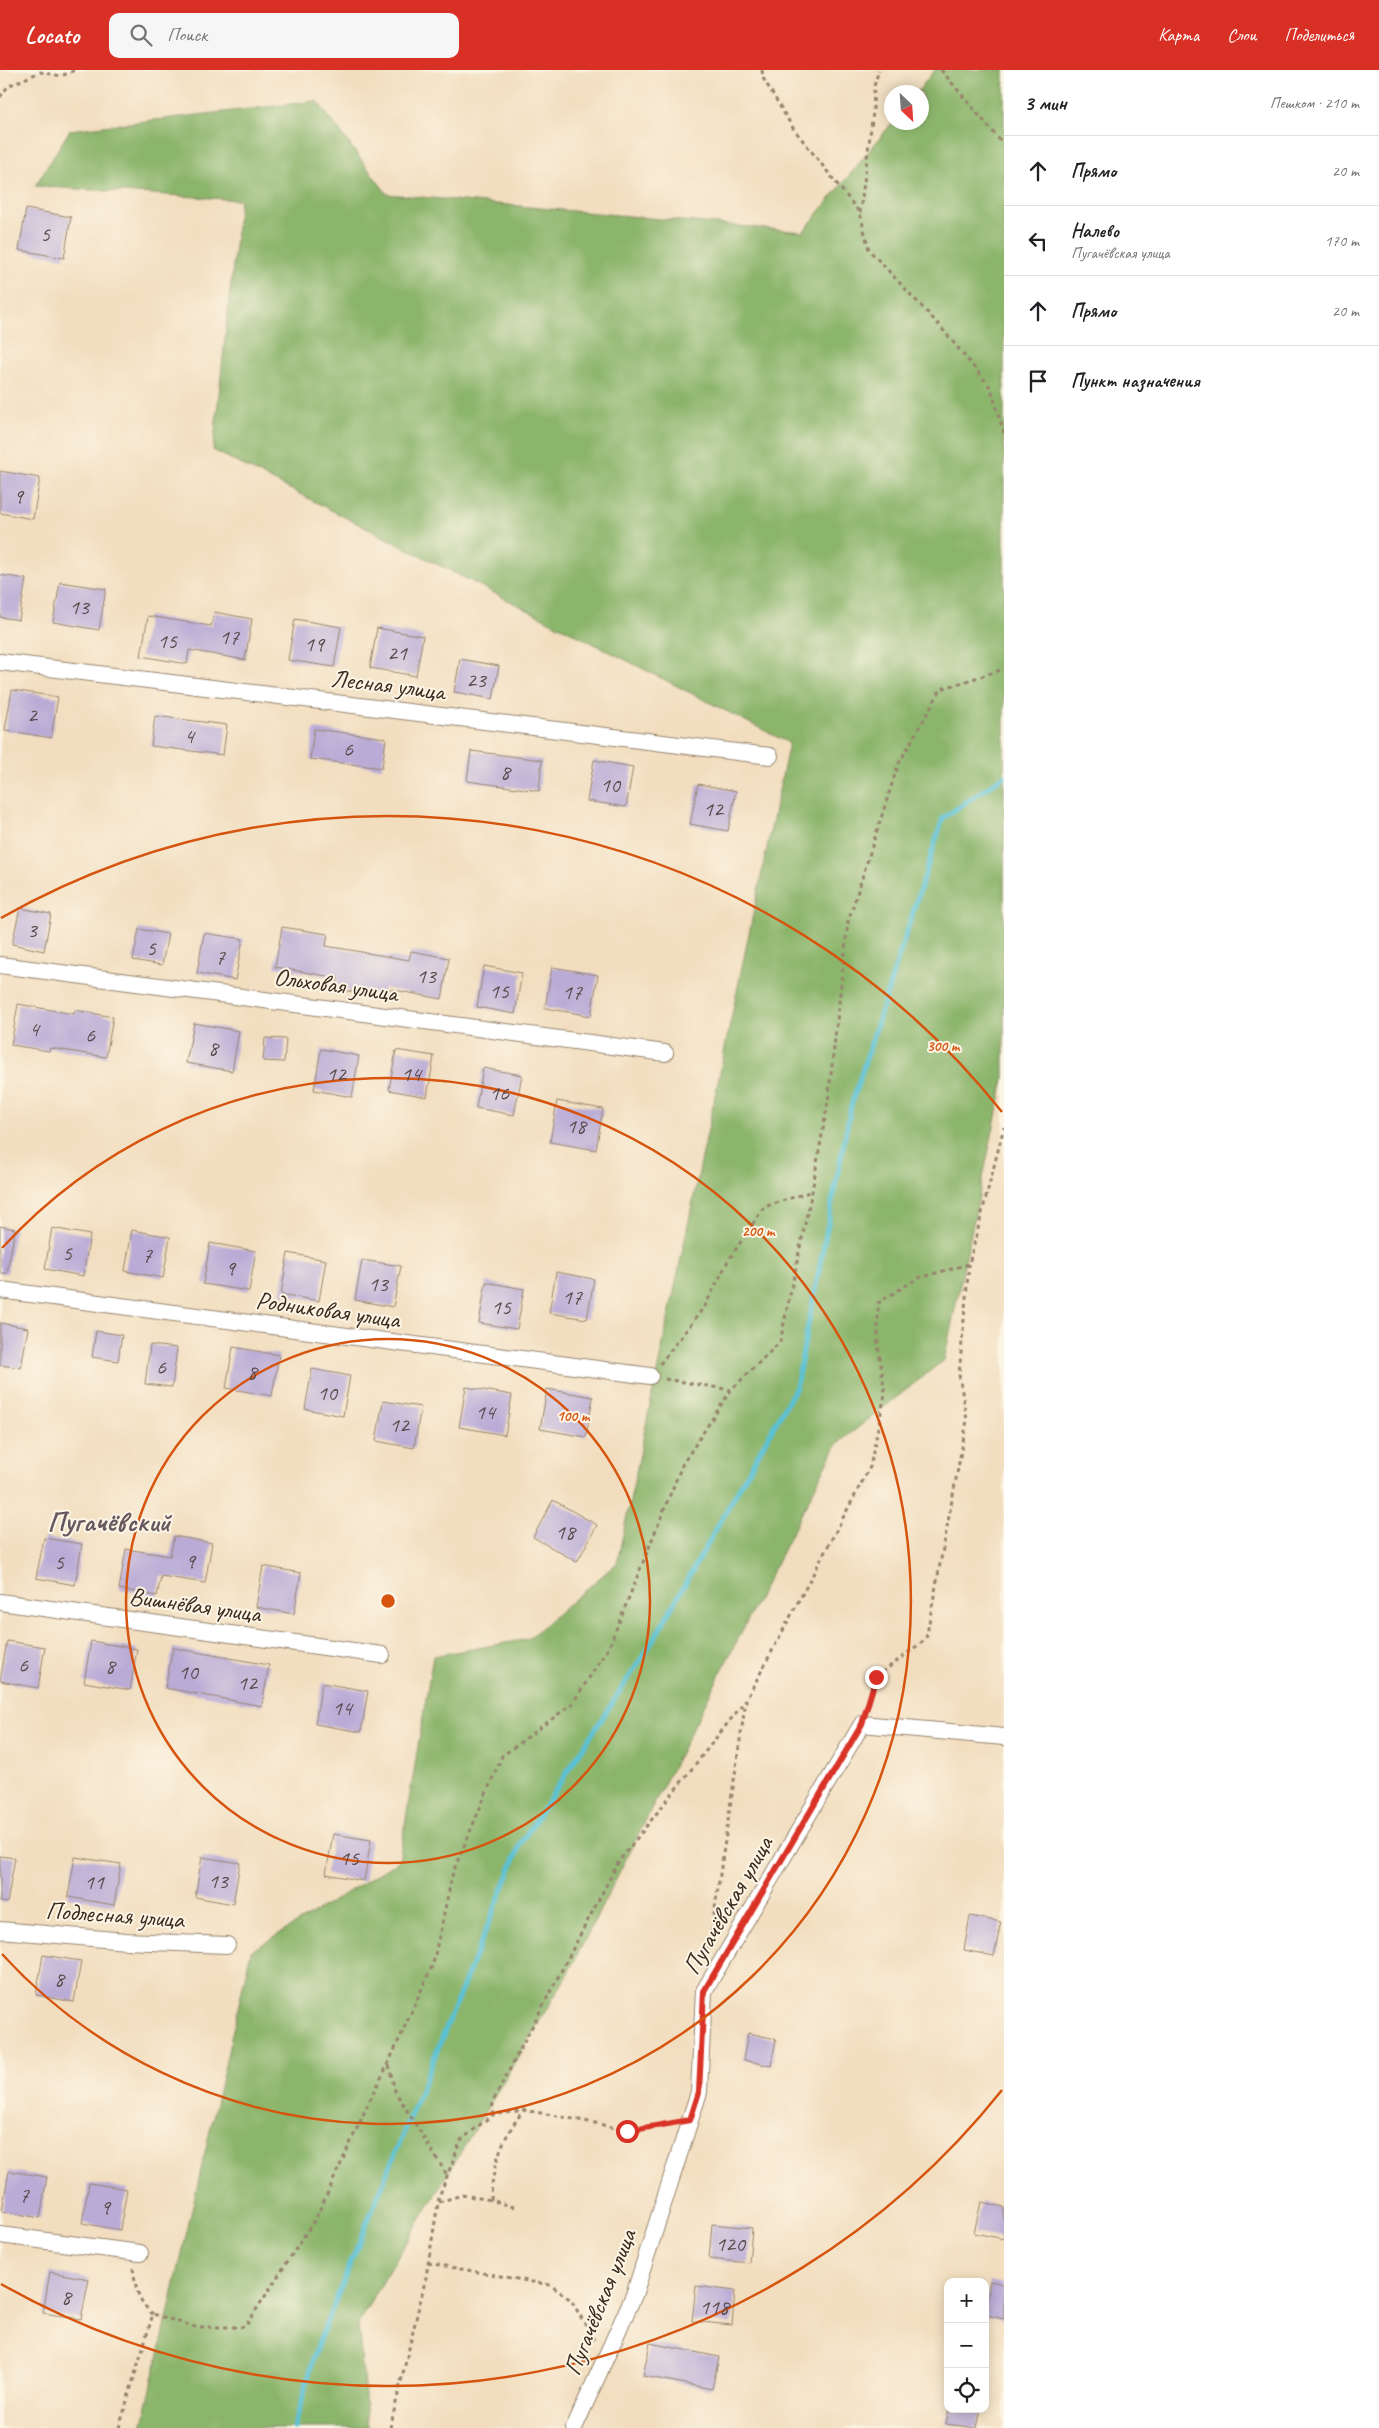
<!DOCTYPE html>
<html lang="ru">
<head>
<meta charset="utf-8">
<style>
  :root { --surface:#fff; --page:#f6f6f6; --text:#202124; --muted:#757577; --line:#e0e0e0; --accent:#d93025 }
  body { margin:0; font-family:Caveat,sans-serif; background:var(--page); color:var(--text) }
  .controls { position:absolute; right:15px; bottom:15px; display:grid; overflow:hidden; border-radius:10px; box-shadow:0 2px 12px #0003 }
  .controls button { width:45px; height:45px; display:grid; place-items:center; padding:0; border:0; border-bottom:1px solid var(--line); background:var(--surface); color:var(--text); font:25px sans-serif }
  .compass { position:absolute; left:884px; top:15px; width:45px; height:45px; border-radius:50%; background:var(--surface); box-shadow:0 2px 12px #0003; rotate:155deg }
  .stop { position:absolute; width:15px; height:15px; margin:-11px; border:4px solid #d93025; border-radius:50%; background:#fff }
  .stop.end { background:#d93025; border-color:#fff; box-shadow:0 1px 5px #0008 }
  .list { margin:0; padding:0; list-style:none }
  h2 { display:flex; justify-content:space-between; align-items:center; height:65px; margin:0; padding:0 20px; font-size:21px }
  h2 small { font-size:16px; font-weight:400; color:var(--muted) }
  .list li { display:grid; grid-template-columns:32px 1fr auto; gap:15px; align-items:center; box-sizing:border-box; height:70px; padding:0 20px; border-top:1px solid var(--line) }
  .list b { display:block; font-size:19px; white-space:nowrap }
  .list p { margin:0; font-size:16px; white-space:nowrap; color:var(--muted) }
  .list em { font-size:16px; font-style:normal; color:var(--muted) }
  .icon { flex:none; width:28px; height:28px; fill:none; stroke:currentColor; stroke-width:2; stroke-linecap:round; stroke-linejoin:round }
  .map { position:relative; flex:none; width:1004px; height:2358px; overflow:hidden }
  header { display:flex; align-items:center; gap:30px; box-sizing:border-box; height:70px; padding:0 25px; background:var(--accent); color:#fff }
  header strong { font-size:24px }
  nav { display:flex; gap:28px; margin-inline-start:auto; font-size:18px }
  .search { width:350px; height:45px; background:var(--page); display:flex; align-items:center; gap:12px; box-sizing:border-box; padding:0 18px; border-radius:10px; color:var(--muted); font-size:19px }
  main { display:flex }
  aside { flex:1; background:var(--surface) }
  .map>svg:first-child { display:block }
</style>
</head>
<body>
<header>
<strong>Locato</strong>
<div class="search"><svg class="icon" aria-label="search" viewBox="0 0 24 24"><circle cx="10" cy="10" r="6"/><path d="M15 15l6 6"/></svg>Поиск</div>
<nav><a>Карта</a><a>Слои</a><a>Поделиться</a></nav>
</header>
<main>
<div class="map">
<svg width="1004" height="2358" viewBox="0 0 1004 2358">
  <rect width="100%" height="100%" fill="#fcf5e5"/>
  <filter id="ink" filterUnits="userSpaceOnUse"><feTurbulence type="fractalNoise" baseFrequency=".02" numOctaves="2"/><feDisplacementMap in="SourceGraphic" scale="10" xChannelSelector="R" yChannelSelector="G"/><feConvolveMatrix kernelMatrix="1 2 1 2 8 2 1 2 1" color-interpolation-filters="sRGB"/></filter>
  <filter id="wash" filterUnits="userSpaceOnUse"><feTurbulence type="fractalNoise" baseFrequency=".0096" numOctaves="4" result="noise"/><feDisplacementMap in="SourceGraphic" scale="20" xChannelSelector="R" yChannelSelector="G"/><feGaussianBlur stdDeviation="1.12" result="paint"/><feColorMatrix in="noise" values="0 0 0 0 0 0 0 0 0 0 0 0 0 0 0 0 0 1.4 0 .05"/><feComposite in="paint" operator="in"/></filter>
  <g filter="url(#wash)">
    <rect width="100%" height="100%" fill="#f2debf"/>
    <!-- forest -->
    <polygon fill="#8cb56c" stroke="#647045" points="935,0 1004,0 1004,1009 944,1290 837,1374 566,1907 358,2253 368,2358 142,2358 251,1881 399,1791 433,1586 528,1569 617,1493 789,673 213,380 240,130 35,116 70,60 317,31 387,124 803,162 892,53 922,52 922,22 917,22"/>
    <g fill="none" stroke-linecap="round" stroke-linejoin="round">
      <!-- stream -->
      <polyline stroke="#58c1d5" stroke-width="5" points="294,2358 317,2276 522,1771 654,1569 796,1317 851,1036 943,748 1004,706"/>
    </g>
    <g id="blocks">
      <!-- building -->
      <g fill="#b9abd6">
        <polygon points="26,139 71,147 64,188 19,180"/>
        <polygon points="0,401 40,408 33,449 0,443"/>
        <polygon points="0,505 26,509 19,550 0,547"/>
        <polygon points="60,512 106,519 99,560 53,552"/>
        <polygon points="214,542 252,549 245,590 189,580 187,594 141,586 148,546 211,556"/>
        <polygon points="295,549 341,557 334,597 288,590"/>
        <polygon points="377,558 423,566 416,606 370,598"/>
        <polygon points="460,589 499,596 493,629 454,622"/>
        <polygon points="12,620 58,627 51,668 5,660"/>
        <polygon points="155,646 227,655 223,685 151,676"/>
        <polygon points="314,659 386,668 382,698 310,689"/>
        <polygon points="471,681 542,690 539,721 467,711"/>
        <polygon points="594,690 633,697 626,737 587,731"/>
        <polygon points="698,714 736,721 728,761 690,754"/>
        <polygon points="20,838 51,844 44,881 12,874"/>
        <polygon points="282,857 328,864 326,876 409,890 411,881 449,888 442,929 383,918 382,927 336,919 338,908 275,897"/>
        <polygon points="139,859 168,864 162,895 133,890"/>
        <polygon points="204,863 243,869 235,910 197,903"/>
        <polygon points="484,896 522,903 515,944 477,937"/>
        <polygon points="552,897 598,905 591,946 545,938"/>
        <polygon points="18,934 74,944 75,940 113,947 106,987 50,978 49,981 11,975"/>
        <polygon points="194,953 239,961 232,1001 186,993"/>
        <polygon points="265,968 286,969 284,992 263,991"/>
        <polygon points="321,979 359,986 352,1027 314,1020"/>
        <polygon points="396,980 434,986 427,1027 389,1020"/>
        <polygon points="483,998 522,1005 514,1045 476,1038"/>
        <polygon points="557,1031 603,1039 596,1080 550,1072"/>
        <polygon points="0,1156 15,1159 7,1203 0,1203"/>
        <polygon points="52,1158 90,1165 83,1206 45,1199"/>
        <polygon points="132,1160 170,1167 163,1208 125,1201"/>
        <polygon points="210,1173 256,1181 249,1221 203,1214"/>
        <polygon points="288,1183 326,1190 319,1231 281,1224"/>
        <polygon points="362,1190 401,1196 393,1237 355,1230"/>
        <polygon points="556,1202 594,1209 587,1249 549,1243"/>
        <polygon points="486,1212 524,1219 517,1259 479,1253"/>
        <polygon points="0,1253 28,1258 21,1298 0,1295"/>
        <polygon points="96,1261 122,1265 118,1291 92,1287"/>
        <polygon points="150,1275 177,1278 172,1317 145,1314"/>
        <polygon points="233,1277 279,1285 272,1326 226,1318"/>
        <polygon points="312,1299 350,1306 343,1346 305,1339"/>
        <polygon points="466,1317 512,1325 505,1365 459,1357"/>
        <polygon points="547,1319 593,1327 586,1367 540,1359"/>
        <polygon points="383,1331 421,1337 414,1378 376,1371"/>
        <polygon points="553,1430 597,1455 577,1492 533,1467"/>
        <polygon points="174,1466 212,1473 205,1513 161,1506 157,1526 119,1519 126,1479 170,1486"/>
        <polygon points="44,1468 82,1474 75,1515 36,1508"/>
        <polygon points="263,1496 301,1503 294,1544 256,1537"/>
        <polygon points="7,1571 45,1577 38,1618 0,1611"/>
        <polygon points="91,1571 137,1579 130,1620 84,1612"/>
        <polygon points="173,1578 269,1595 262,1636 165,1618"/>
        <polygon points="322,1613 368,1621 361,1662 315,1654"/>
        <polygon points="333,1764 371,1770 364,1811 326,1804"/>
        <polygon points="0,1786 15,1788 7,1833 0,1832"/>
        <polygon points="75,1787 121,1794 114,1835 68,1827"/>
        <polygon points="202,1787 240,1793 233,1834 195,1827"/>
        <polygon points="970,1846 1001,1852 994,1886 964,1880"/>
        <polygon points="43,1885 81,1891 74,1932 36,1925"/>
        <polygon points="748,1963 776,1969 771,1996 743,1990"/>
        <polygon points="9,2101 47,2107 40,2148 2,2141"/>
        <polygon points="89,2113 127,2119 120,2160 82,2153"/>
        <polygon points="981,2132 1004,2137 1004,2169 974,2163"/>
        <polygon points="712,2154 752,2158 749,2193 709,2189"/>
        <polygon points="50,2202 89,2209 81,2249 43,2243"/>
        <polygon points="990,2211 1004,2214 1004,2249 985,2245"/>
        <polygon points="696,2216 735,2221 732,2255 692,2251"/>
        <polygon points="650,2273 719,2287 712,2319 643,2306"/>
        <polygon points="949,2339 981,2339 977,2358 946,2354"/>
      </g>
    </g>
  </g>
  <g filter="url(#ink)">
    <use href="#blocks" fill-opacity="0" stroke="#96846e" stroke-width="1"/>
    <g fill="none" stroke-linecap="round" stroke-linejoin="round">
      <defs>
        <g id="street">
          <polyline points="0,592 770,686"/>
          <polyline points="0,895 665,983"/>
          <polyline points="0,1220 650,1306"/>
          <polyline points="0,1532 382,1585"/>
          <polyline points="0,1860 126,1871 227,1875"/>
          <polyline points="0,2165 140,2183"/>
          <polyline points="574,2358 634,2225 699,2022 704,1921 862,1654 1004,1667"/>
        </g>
      </defs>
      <!-- street casing -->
      <use href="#street" stroke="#96846e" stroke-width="18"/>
      <!-- path -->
      <g stroke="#96846e" stroke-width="3" stroke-dasharray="4 4" stroke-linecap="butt">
        <polyline points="762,0 763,8 793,58 860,143 869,180 939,255 991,318 1004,364"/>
        <polyline points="941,0 1004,75"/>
        <polyline points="0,27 8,16 40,2 61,6 76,0"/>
        <polyline points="860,143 873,42 874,16 879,0"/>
        <polyline points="660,1294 705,1236 728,1191 764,1137 812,1121"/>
        <polyline points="665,1309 731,1320"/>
        <polyline points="867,1638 876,1607 926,1569 967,1350 959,1305 969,1194"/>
        <polyline points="709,1878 746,1630 870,1397 885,1324 878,1273 878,1233 918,1208 969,1194 1004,1057"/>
        <polyline points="389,1995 395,2021 447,2105"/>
        <polyline points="492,2045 493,2031 619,1791 746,1630"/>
        <polyline points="439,2132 462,2125 491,2130"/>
        <path d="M514,2137L491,2130C492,2095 502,2068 523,2041"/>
        <polyline points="428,2193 550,2215 571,2230 596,2273"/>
        <path d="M133,2198C136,2217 137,2231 153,2244"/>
        <polyline points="119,2358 153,2244 195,2257 245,2257 317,2146 369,2032 388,1994 433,1894 453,1802 502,1686 572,1634 609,1577 682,1395 731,1320 780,1272 812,1121 828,1031 848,852 898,695 941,619 1004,599"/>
        <polyline points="390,2358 426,2207 439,2127 461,2070 492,2045 524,2040 595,2053 627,2061 672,2054"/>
      </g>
      <!-- street -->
      <use href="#street" stroke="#fff" stroke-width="16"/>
    </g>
  </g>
  <g fill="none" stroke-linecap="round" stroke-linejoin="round" filter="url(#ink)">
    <!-- route -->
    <polyline stroke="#d93025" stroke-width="6" points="627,2061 690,2050 699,2022 704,1921 862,1654 876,1607"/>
  </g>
  <!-- distance rings -->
  <g fill="none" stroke="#d7540e" stroke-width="2.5">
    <circle cx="388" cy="1531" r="262"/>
    <path d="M2 1178A523 523 0 1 1 2 1884"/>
    <path d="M1002 2020A785 785 0 0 1 1 2214M1 848A785 785 0 0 1 1002 1042"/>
  </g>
  <g text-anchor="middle" stroke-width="4" stroke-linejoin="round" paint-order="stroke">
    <!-- number labels -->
    <g font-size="22" fill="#5a4a4c">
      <text x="45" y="171">5</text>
      <text x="18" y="433">9</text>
      <text x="79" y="544">13</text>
      <text x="229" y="574">17</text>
      <text x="167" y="578">15</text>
      <text x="314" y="581">19</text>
      <text x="397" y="590">21</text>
      <text x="476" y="617">23</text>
      <text x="32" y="652">2</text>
      <text x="189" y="673">4</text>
      <text x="348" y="686">6</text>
      <text x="505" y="709">8</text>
      <text x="610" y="722">10</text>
      <text x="713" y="746">12</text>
      <text x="32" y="867">3</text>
      <text x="151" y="885">5</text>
      <text x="220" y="894">7</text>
      <text x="426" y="913">13</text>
      <text x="499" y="928">15</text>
      <text x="572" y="929">17</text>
      <text x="34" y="966">4</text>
      <text x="90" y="972">6</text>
      <text x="213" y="985">8</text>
      <text x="336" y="1011">12</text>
      <text x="411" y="1011">14</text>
      <text x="499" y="1030">16</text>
      <text x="576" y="1063">18</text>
      <text x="67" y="1190">5</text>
      <text x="147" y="1192">7</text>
      <text x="230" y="1205">9</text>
      <text x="378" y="1221">13</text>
      <text x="572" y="1234">17</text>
      <text x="501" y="1244">15</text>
      <text x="161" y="1304">6</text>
      <text x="252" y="1309">8</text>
      <text x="327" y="1330">10</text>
      <text x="485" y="1349">14</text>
      <text x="399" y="1362">12</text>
      <text x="565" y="1469">18</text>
      <text x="190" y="1498">9</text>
      <text x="59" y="1499">5</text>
      <text x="23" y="1602">6</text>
      <text x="110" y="1603">8</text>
      <text x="188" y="1609">10</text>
      <text x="247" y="1620">12</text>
      <text x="342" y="1645">14</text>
      <text x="349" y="1795">15</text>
      <text x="218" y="1818">13</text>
      <text x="94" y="1819">11</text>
      <text x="59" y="1916">8</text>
      <text x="24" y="2132">7</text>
      <text x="105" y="2144">9</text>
      <text x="730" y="2181">120</text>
      <text x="66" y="2234">8</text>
      <text x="714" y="2244">118</text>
    </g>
    <!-- street labels -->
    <g font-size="25" fill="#3b2a1e" stroke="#fcf5e5">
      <text transform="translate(388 614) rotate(7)" y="9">Лесная улица</text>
      <text transform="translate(336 914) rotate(8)" y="9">Ольховая улица</text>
      <text transform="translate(328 1239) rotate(8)" y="9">Родниковая улица</text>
      <text transform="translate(195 1534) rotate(8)" y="9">Вишнёвая улица</text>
      <text transform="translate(727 1835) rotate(-60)" y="9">Пугачёвская улица</text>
      <text transform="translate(115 1844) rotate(4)" y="9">Подлесная улица</text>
      <text transform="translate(599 2232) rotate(-68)" y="9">Пугачёвская улица</text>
    </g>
    <!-- quarter labels -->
    <g font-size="28" font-weight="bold" fill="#67575e" stroke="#fcf5e5">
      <text x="109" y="1461">Пугачёвский</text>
    </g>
  </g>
  <circle cx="388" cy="1531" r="8" fill="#d7540e" stroke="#fcf5e5" stroke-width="2.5"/>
  <g font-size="15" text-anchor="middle" font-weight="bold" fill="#d7540e" stroke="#fcf5e5" stroke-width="4" stroke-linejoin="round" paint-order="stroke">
    <text x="943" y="981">300 m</text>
    <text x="758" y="1166">200 m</text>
    <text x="573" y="1351">100 m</text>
  </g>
</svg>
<div class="controls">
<button>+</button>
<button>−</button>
<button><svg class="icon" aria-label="locate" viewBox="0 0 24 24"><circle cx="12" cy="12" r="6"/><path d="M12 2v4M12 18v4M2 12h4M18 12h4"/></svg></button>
</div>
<svg class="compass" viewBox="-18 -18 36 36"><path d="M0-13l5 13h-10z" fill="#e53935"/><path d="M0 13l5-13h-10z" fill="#757577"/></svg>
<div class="stop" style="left:627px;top:2061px"></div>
<div class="stop end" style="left:876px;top:1607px"></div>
</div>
<aside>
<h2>3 мин<small>Пешком · 210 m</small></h2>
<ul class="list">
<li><svg class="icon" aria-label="ahead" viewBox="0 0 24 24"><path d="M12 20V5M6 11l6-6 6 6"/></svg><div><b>Прямо</b></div><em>20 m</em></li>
<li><svg class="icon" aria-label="left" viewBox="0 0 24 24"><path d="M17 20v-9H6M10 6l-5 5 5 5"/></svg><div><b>Налево</b><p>Пугачёвская улица</p></div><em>170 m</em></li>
<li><svg class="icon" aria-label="ahead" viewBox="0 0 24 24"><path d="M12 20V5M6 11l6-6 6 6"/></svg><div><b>Прямо</b></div><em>20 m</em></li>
<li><svg class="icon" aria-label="arrive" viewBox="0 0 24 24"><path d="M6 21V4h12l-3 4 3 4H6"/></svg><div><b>Пункт назначения</b></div></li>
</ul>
</aside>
</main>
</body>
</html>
